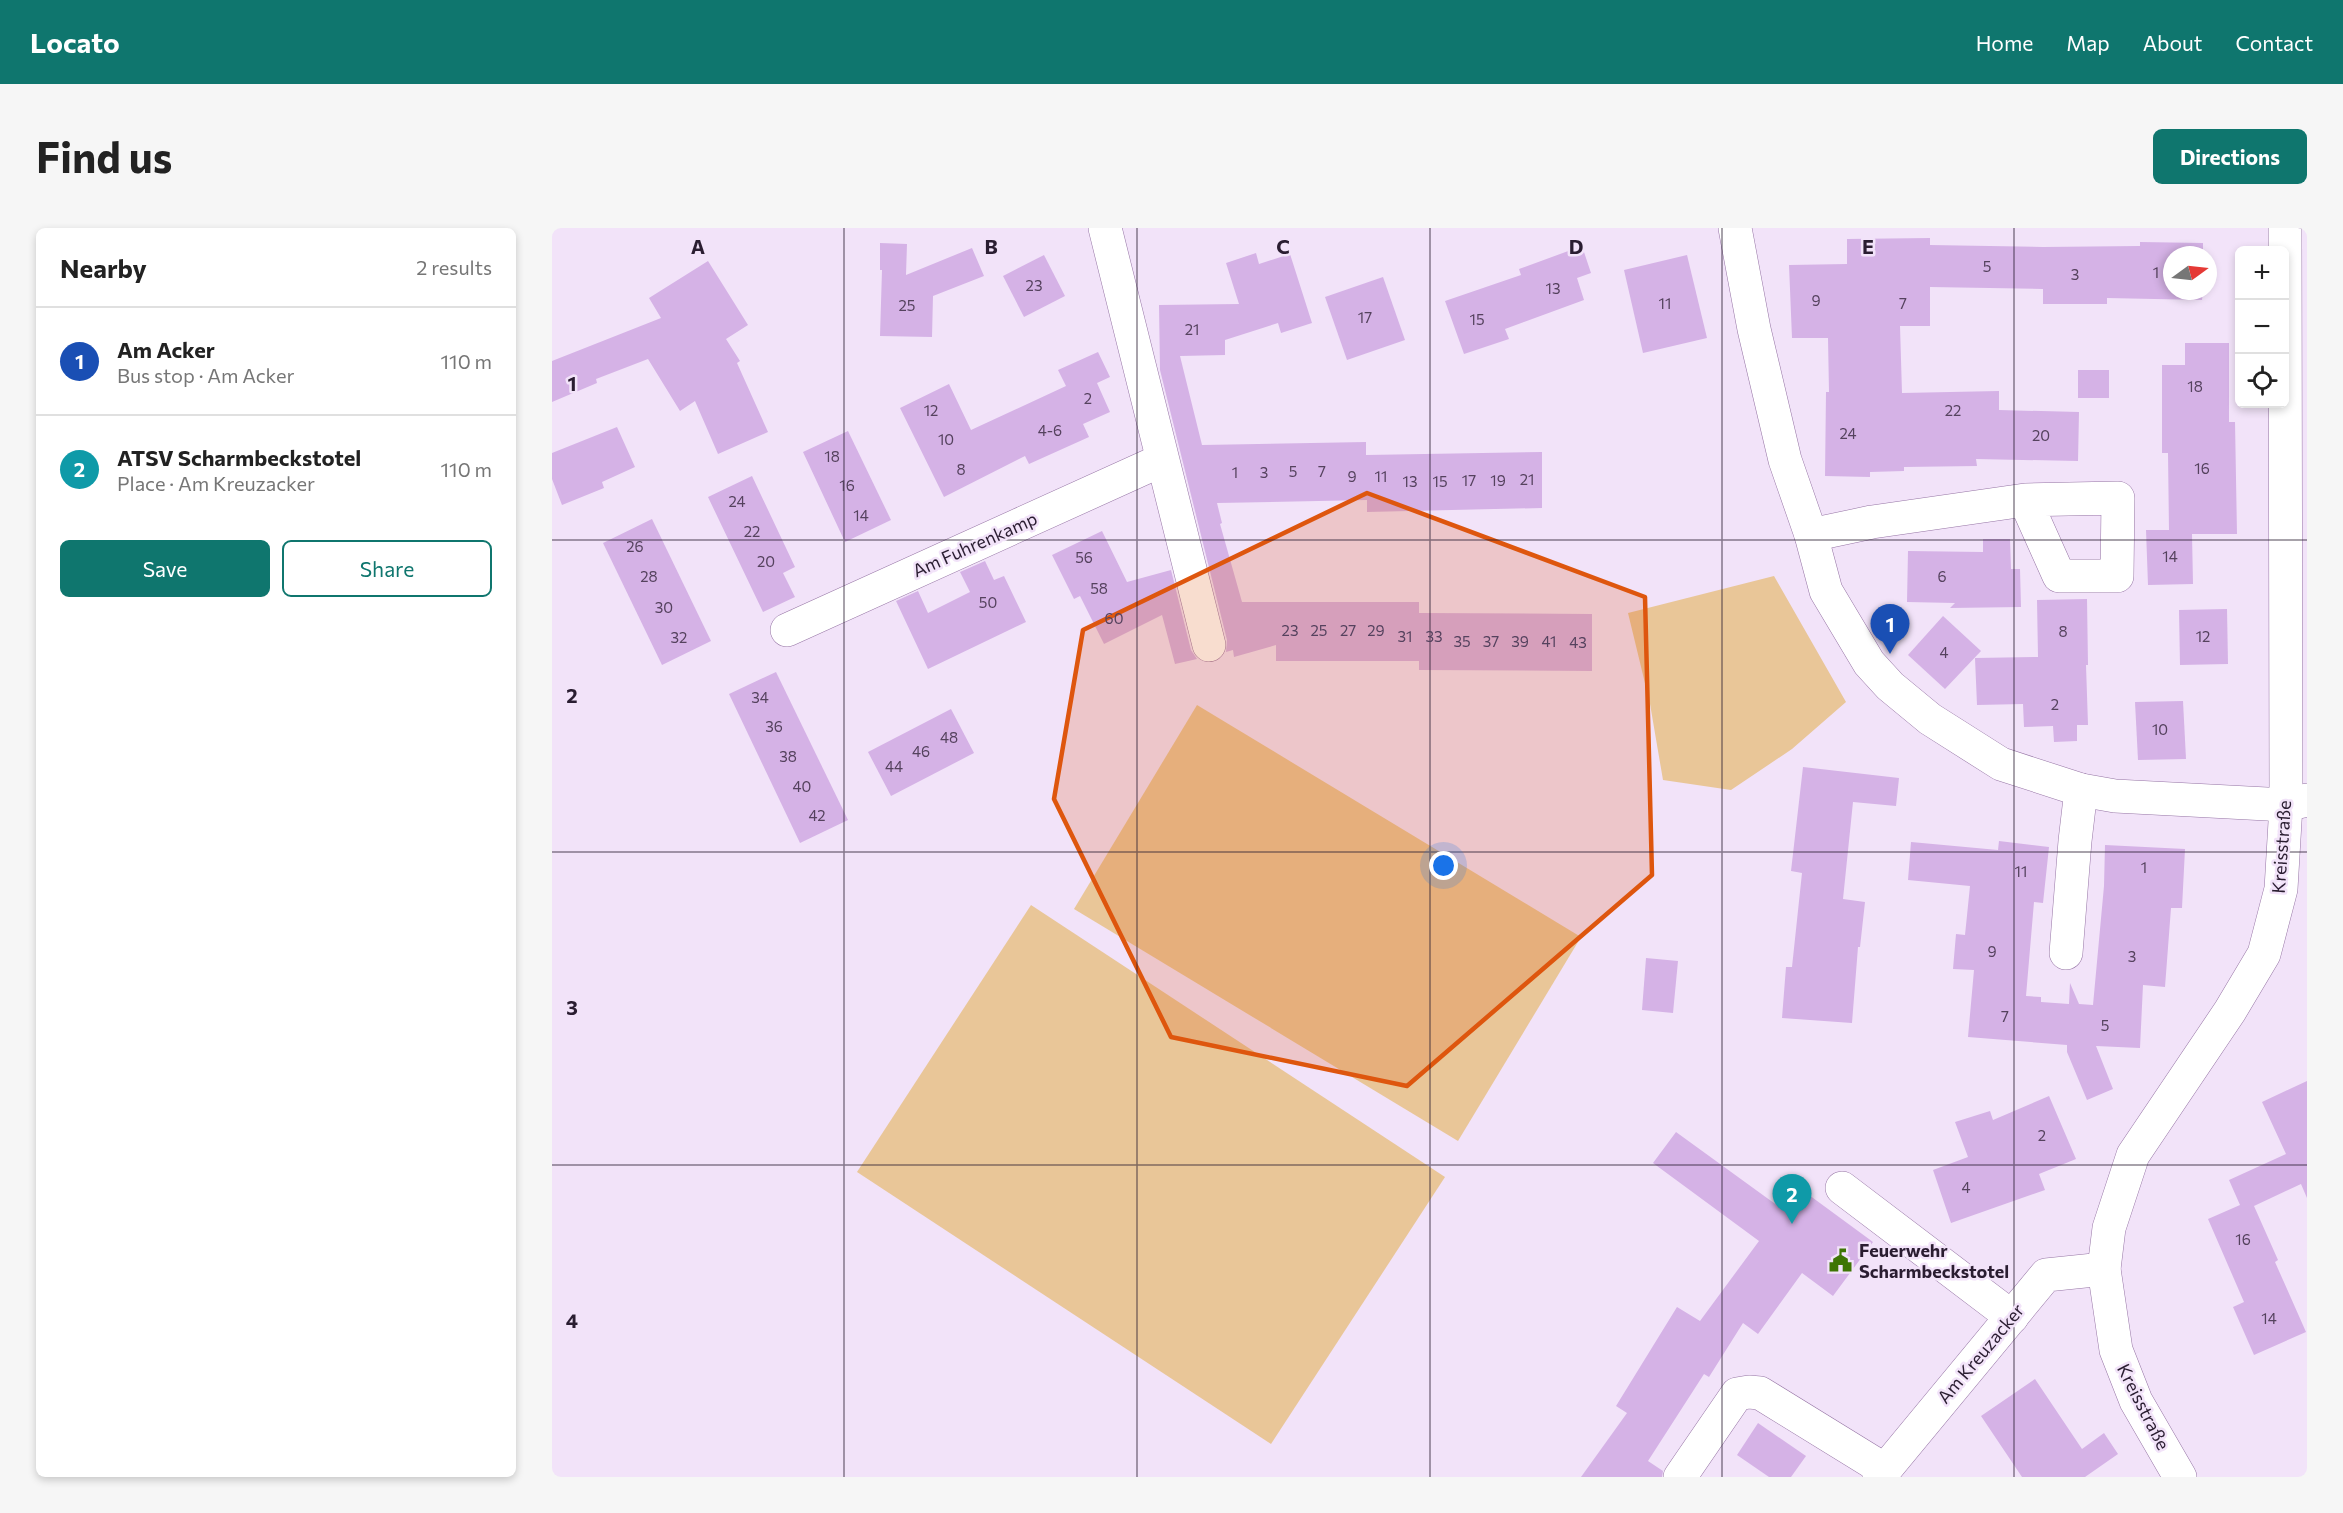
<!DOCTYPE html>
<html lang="en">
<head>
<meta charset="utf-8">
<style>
  :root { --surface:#fff; --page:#f6f6f6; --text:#222; --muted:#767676; --line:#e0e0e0; --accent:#0f766e }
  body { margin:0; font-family:Commissioner,sans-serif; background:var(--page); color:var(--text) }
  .controls { position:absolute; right:18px; top:18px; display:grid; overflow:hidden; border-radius:9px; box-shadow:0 3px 9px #0003 }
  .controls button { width:54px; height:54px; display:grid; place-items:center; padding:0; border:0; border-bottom:2px solid var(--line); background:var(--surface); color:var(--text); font:30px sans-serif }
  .compass { position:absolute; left:1611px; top:18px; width:54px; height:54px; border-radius:50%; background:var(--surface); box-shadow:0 3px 9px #0003; rotate:75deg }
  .you { position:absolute; left:892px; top:638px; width:21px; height:21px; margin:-15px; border:4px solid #fff; border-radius:50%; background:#1a73e8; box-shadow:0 0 0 9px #1a73e833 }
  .badge { display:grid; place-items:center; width:39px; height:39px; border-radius:50%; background:var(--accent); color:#fff; font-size:20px; font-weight:700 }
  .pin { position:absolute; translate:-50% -50px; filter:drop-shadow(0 2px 3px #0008) }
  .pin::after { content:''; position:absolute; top:32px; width:21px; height:18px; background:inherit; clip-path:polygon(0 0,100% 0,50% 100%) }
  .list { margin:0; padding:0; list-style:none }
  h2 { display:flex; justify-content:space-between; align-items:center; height:78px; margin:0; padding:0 24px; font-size:26px }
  h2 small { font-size:20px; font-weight:400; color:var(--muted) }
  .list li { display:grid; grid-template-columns:39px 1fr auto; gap:18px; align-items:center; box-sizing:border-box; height:108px; padding:0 24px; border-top:2px solid var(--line) }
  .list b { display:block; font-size:22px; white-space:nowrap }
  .list p { margin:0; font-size:20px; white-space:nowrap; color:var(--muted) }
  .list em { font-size:20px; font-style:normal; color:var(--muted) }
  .actions { display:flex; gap:12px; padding:18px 24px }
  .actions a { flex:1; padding:14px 0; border:2px solid var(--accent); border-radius:9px; text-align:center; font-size:21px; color:var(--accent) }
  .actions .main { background:var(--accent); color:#fff }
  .icon { flex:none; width:33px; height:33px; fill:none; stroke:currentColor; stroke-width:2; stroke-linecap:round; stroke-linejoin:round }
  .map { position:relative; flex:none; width:1755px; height:1249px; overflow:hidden; border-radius:9px }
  header { display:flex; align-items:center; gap:36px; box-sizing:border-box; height:84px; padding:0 30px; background:var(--accent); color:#fff }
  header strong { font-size:28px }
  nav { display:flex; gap:33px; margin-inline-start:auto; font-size:21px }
  .intro { display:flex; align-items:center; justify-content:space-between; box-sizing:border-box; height:144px; padding:0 36px }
  h1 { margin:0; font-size:42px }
  .button { padding:15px 27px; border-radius:9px; background:var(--accent); color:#fff; font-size:21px; font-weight:700 }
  main { display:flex; gap:36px; padding:0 36px }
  aside { flex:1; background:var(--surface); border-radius:9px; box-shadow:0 3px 9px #0003 }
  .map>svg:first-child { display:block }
</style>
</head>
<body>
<header>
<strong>Locato</strong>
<nav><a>Home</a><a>Map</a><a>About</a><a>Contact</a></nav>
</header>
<div class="intro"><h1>Find us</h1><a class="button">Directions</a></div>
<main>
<aside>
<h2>Nearby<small>2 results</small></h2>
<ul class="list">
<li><span class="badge" style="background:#1a4fb4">1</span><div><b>Am Acker</b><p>Bus stop · Am Acker</p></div><em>110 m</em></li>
<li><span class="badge" style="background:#0f9aa8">2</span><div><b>ATSV Scharmbeckstotel</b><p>Place · Am Kreuzacker</p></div><em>110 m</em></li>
</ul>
<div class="actions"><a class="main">Save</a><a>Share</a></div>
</aside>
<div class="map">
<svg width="1755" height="1249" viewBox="0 0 1755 1249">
  <rect width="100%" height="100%" fill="#f2e3f9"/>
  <!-- green -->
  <g fill="#e9c698">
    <polygon points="1222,348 1294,474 1240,521 1179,562 1111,552 1098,476 1076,385"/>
    <polygon points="645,477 1029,709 906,913 522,681"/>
    <polygon points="479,677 893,949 719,1216 305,944"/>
  </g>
  <!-- building -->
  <g fill="#d5b2e6">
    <polygon points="1378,10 1378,17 1491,19 1588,18 1588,14 1651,15 1651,27 1620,27 1620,63 1651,63 1650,72 1555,70 1555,76 1491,76 1491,61 1378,59 1378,98 1348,98 1350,165 1447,163 1447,182 1527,184 1526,233 1424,231 1425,238 1352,239 1352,243 1318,244 1318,249 1273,248 1274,164 1277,164 1276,110 1240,110 1237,37 1295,36 1295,11"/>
    <polygon points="328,15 355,16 354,47 420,20 432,48 381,68 380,109 328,108 330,42 328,42"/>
    <polygon points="1030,18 1039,45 1025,50 1032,72 953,101 957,111 912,126 893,73 969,47 967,41"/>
    <polygon points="704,25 707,36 738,26 760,95 729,105 726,95 673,112 673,127 628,128 650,217 814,214 814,227 990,224 990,280 815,284 815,272 665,275 670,295 668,296 690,374 867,374 867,385 1040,386 1040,443 867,442 867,433 724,433 724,417 682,429 681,422 674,424 675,412 608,142 607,77 687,76 674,35"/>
    <polygon points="492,27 513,68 472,89 451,48"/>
    <polygon points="1135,27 1155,110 1091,125 1072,42"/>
    <polygon points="156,33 196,97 174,111 188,133 185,135 216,204 166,226 143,173 128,183 96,131 44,151 45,155 0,174 0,133 109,90 97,70"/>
    <polygon points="831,49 853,112 795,132 773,69"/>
    <polygon points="1633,115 1677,115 1677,194 1683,194 1685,306 1640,306 1641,356 1596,357 1594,302 1617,302 1616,225 1610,225 1610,137 1633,137"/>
    <polygon points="546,124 558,149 545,155 558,184 531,196 537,209 477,236 473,228 392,269 348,180 397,156 419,202 514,158 506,142"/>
    <rect x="1526" y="142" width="31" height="28"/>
    <polygon points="65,199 83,239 50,254 52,260 10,277 0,251 0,225"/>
    <polygon points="296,203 339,292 293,314 251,224"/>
    <polygon points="200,248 243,339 231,345 243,369 211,384 156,269"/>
    <polygon points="100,291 159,413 110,437 51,315"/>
    <polygon points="550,303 575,354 619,342 639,422 645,431 623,436 610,387 552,416 528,368 522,371 500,327"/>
    <polygon points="1431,311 1458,311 1459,341 1468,341 1469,379 1398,380 1403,375 1355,374 1356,323 1431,324"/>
    <polygon points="433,333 442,352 452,348 474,394 376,441 344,373 366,363 376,385 418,364 408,344"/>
    <polygon points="1535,371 1536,437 1534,437 1536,497 1525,497 1525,513 1502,514 1501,498 1472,499 1471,476 1425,477 1423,430 1486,429 1485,372"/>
    <polygon points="1675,381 1676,436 1628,437 1627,382"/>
    <polygon points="1391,388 1429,423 1393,461 1356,427"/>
    <polygon points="224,444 296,592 248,615 177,466"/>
    <polygon points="1631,473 1634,531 1586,532 1583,474"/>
    <polygon points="399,481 422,525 339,568 316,524"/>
    <polygon points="1251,539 1347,550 1344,578 1301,574 1291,671 1313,674 1308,719 1306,719 1300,795 1230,790 1234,739 1240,739 1250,645 1239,643"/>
    <polygon points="1447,613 1497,619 1491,675 1482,674 1474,768 1489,769 1489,774 1517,776 1518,755 1527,776 1541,777 1552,658 1553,617 1633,621 1630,680 1619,680 1613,759 1591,757 1588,820 1544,818 1561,861 1535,872 1515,824 1515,817 1416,809 1422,742 1401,741 1404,706 1413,707 1418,658 1356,652 1359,614 1446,622"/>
    <polygon points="1094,730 1126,733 1121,785 1090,782"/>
    <polygon points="1755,853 1755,970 1749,956 1702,978 1726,1032 1723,1034 1754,1104 1702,1127 1681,1079 1692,1074 1656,991 1688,977 1677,952 1734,926 1710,874"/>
    <polygon points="1497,868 1524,931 1487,946 1493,962 1399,995 1381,942 1416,929 1403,894 1438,883 1441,892"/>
    <polygon points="1124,904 1226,978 1242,956 1321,1014 1281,1068 1250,1045 1206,1106 1191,1095 1157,1149 1152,1146 1096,1233 1111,1243 1110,1249 1029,1249 1075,1185 1064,1178 1125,1079 1148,1093 1207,1013 1101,935"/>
    <polygon points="1483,1151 1530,1221 1552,1205 1566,1226 1533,1249 1470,1249 1429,1188"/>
    <polygon points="1206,1195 1254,1228 1239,1249 1217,1249 1185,1227"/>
  </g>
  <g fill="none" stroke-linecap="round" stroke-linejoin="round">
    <defs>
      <g id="minor">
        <polyline points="553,0 657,417"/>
        <polyline points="1183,0 1202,101 1233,232 1259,307 1274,363 1317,435 1338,458 1378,491 1449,536 1529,562 1563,568 1734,577 1755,572"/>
        <polyline points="1259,307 1320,294 1473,272 1566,270 1565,348 1507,348 1473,272"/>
        <polyline points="235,402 610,232"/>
        <polyline points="1514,725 1523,613 1529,562"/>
        <polyline points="1290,960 1460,1089"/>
        <polyline points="1128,1249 1185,1166 1197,1164 1208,1165 1333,1242"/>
        <polyline points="1327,1249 1494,1047 1552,1041"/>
        <polyline points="1628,1249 1584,1173 1564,1122 1552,1041 1557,1000 1581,927 1678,783 1712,726 1729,661 1734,577 1733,0"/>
      </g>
    </defs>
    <!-- minor casing -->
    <use href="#minor" stroke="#9675a5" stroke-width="34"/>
    <!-- minor -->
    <use href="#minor" stroke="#fff" stroke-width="33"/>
  </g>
  <!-- marked area -->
  <path fill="#de560e" fill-opacity="0.2" stroke="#de560e" stroke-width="4.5" stroke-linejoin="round" d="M815,265L1093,369L1100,647L855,858L619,809L502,571L531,402Z"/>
  <!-- grid -->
  <path fill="none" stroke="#2a1d31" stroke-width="1.5" stroke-opacity="0.55" d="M292,0V1249M585,0V1249M878,0V1249M1170,0V1249M1462,0V1249M0,312H1755M0,624H1755M0,937H1755"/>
  <!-- icons -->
  <defs>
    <symbol id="civic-bare" viewBox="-9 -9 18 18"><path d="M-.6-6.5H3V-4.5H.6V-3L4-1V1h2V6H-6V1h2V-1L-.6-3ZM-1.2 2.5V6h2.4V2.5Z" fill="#3e7504" stroke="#f2e3f9" stroke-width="2.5" paint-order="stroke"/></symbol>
  </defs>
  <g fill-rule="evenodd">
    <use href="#civic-bare" x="1272" y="1016" width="33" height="33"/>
  </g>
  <g text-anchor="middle" stroke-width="5" stroke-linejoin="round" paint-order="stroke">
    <!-- number labels -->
    <g font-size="15" fill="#55425e">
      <text x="1435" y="44">5</text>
      <text x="1604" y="50">1</text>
      <text x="1523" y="52">3</text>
      <text x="482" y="63">23</text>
      <text x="1001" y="66">13</text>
      <text x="1264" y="78">9</text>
      <text x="1113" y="81">11</text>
      <text x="1351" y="81">7</text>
      <text x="355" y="83">25</text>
      <text x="813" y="95">17</text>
      <text x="925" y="97">15</text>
      <text x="640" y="107">21</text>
      <text x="1643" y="164">18</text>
      <text x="536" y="176">2</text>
      <text x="379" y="188">12</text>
      <text x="1401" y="188">22</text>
      <text x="498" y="208">4-6</text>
      <text x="1296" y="211">24</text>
      <text x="1489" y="213">20</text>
      <text x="394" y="217">10</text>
      <text x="280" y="234">18</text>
      <text x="1650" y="246">16</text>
      <text x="409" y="247">8</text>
      <text x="741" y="249">5</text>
      <text x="770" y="249">7</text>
      <text x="683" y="250">1</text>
      <text x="712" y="250">3</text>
      <text x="800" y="254">9</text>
      <text x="829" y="254">11</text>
      <text x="975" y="257">21</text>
      <text x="917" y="258">17</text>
      <text x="946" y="258">19</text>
      <text x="858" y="259">13</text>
      <text x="888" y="259">15</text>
      <text x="295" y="263">16</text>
      <text x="185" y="279">24</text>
      <text x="309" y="293">14</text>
      <text x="200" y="309">22</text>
      <text x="83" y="324">26</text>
      <text x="1618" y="334">14</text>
      <text x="532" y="335">56</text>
      <text x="214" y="339">20</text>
      <text x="97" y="354">28</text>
      <text x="1390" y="354">6</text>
      <text x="547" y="366">58</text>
      <text x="436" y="380">50</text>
      <text x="112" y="385">30</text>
      <text x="562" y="396">60</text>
      <text x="738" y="408">23</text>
      <text x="767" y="408">25</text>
      <text x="796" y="408">27</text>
      <text x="824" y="408">29</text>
      <text x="1511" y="409">8</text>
      <text x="853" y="414">31</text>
      <text x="882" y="414">33</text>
      <text x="1651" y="414">12</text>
      <text x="127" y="415">32</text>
      <text x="910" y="419">35</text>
      <text x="939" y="419">37</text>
      <text x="968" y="419">39</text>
      <text x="997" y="419">41</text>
      <text x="1026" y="420">43</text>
      <text x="1392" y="430">4</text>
      <text x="208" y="475">34</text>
      <text x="1503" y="482">2</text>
      <text x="222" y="504">36</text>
      <text x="1608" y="507">10</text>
      <text x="397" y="515">48</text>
      <text x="369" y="529">46</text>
      <text x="236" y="534">38</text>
      <text x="342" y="544">44</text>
      <text x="250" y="564">40</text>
      <text x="265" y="593">42</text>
      <text x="1592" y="645">1</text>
      <text x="1469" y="649">11</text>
      <text x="1440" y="729">9</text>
      <text x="1580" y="734">3</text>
      <text x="1453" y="794">7</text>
      <text x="1553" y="803">5</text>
      <text x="1490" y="913">2</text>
      <text x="1414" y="965">4</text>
      <text x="1691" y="1017">16</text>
      <text x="1717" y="1096">14</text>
    </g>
    <!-- street labels -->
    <g font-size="18" fill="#2a1d31" stroke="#f2e3f9">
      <text transform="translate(423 317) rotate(-24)" y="6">Am Fuhrenkamp</text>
      <text transform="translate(1730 619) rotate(-86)" y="6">Kreisstraße</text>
      <text transform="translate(1429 1126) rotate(-50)" y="6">Am Kreuzacker</text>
      <text transform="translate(1591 1179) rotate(63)" y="6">Kreisstraße</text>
    </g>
    <!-- poi labels -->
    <g font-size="18" font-weight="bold" fill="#2a1d31" stroke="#f2e3f9" text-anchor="start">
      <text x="1307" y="1029">Feuerwehr<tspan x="1307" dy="21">Scharmbeckstotel</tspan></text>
    </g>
  </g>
  <g font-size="20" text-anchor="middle" font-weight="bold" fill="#2a1d31" stroke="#f2e3f9" stroke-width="5" stroke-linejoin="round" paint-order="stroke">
    <text x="146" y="26">A</text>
    <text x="439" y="26">B</text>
    <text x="731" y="26">C</text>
    <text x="1024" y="26">D</text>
    <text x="1316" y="26">E</text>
    <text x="20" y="163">1</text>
    <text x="20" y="475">2</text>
    <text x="20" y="787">3</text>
    <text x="20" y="1100">4</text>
  </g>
</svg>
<div class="controls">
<button>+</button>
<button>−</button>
<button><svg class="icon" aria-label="locate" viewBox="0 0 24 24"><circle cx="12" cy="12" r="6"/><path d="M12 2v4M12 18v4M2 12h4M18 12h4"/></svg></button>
</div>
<svg class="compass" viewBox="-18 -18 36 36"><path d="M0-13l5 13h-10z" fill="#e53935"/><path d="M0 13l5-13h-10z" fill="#767676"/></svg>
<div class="you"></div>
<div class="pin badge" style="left:1338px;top:426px;background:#1a4fb4">1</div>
<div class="pin badge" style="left:1240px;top:996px;background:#0f9aa8">2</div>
</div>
</main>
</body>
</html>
